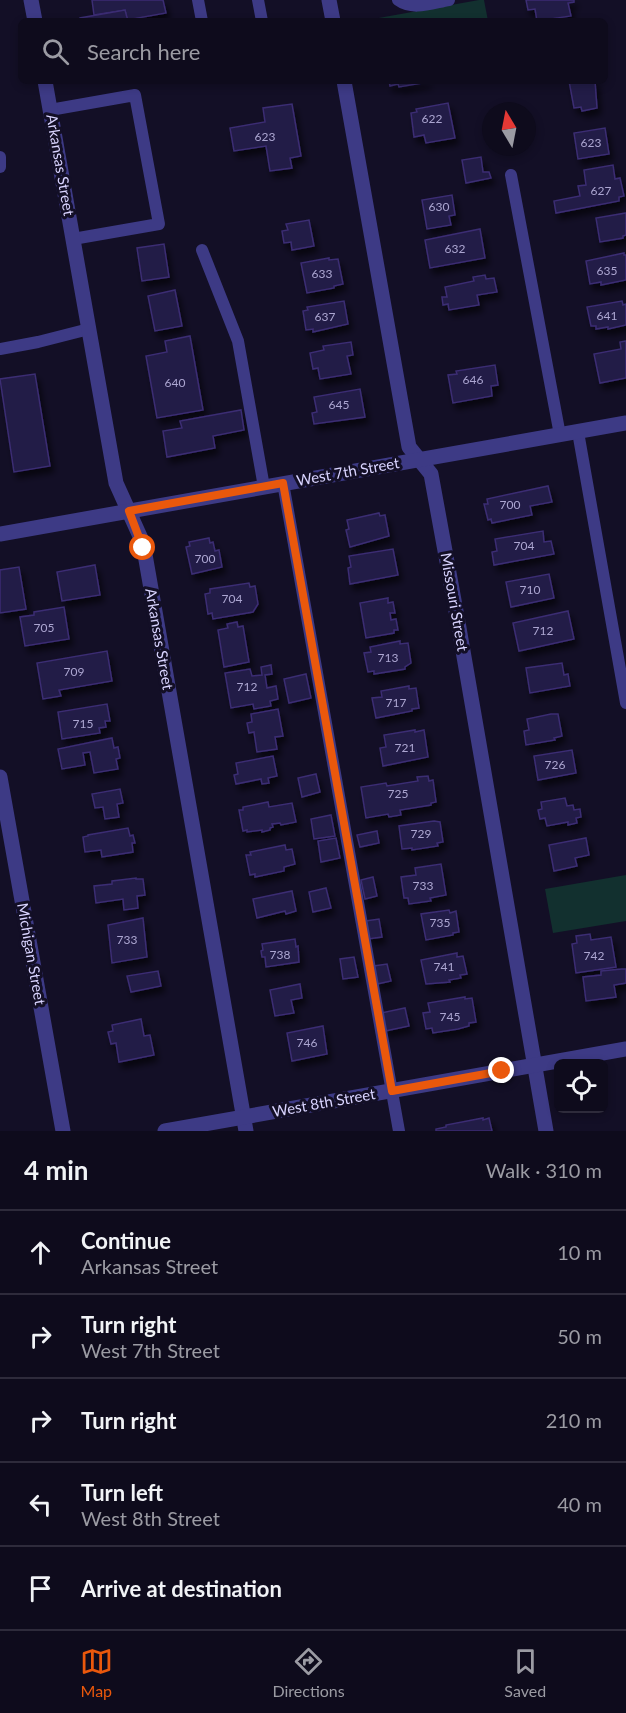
<!DOCTYPE html>
<html lang="en">
<head>
<meta charset="utf-8">
<style>
  :root { --surface:#0e0b1c; --page:#171425; --text:#f1f3f6; --muted:#9b9ba3; --line:#2e2b3b; --accent:#ea580c }
  body { margin:0; font-family:Lato,sans-serif; background:var(--page); color:var(--text) }
  .controls { position:absolute; right:18px; bottom:18px; display:grid; overflow:hidden; border-radius:9px; box-shadow:0 3px 9px #0003 }
  .controls button { width:54px; height:54px; display:grid; place-items:center; padding:0; border:0; border-bottom:2px solid var(--line); background:var(--surface); color:var(--text); font:30px sans-serif }
  .compass { position:absolute; left:482px; top:102px; width:54px; height:54px; border-radius:50%; background:var(--surface); box-shadow:0 3px 9px #0003; rotate:350deg }
  .stop { position:absolute; width:18px; height:18px; margin:-14px; border:4px solid #ea580c; border-radius:50%; background:#fff }
  .stop.end { background:#ea580c; border-color:#fff; box-shadow:0 2px 6px #0008 }
  .list { margin:0; padding:0; list-style:none }
  h2 { display:flex; justify-content:space-between; align-items:center; height:78px; margin:0; padding:0 24px; font-size:26px }
  h2 small { font-size:20px; font-weight:400; color:var(--muted) }
  .list li { display:grid; grid-template-columns:39px 1fr auto; gap:18px; align-items:center; box-sizing:border-box; height:84px; padding:0 24px; border-top:2px solid var(--line) }
  .list b { display:block; font-size:22px; white-space:nowrap }
  .list p { margin:0; font-size:20px; white-space:nowrap; color:var(--muted) }
  .list em { font-size:20px; font-style:normal; color:var(--muted) }
  .icon { flex:none; width:33px; height:33px; fill:none; stroke:currentColor; stroke-width:2; stroke-linecap:round; stroke-linejoin:round }
  .map { position:relative; flex:none; width:626px; height:1131px; overflow:hidden }
  .search { position:absolute; background:var(--surface); box-shadow:0 3px 9px #0003; left:18px; right:18px; top:18px; height:66px; display:flex; align-items:center; gap:15px; box-sizing:border-box; padding:0 21px; border-radius:9px; color:var(--muted); font-size:22px }
  .sheet { height:498px; background:var(--surface) }
  nav { display:flex; justify-content:space-around; align-items:center; box-sizing:border-box; height:84px; border-top:2px solid var(--line); background:var(--surface); font-size:16px; color:var(--muted) }
  nav a { display:grid; justify-items:center; gap:3px }
  nav .on { color:var(--accent) }
  .map>svg:first-child { display:block }
</style>
</head>
<body>
<div class="map">
<svg width="626" height="1131" viewBox="0 0 626 1131">
  <defs>
    <filter id="shadow"><feDropShadow dx="3.5" dy="6" stdDeviation="3" flood-color="#0009"/></filter>
  </defs>
  <rect width="100%" height="100%" fill="#130f26"/>
  <!-- green -->
  <g fill="#12302f">
    <polygon points="479,0 484,0 488,21 373,21 373,19"/>
    <polygon points="626,875 626,921 553,933 545,889"/>
  </g>
  <!-- building -->
  <g fill="#241b47" stroke="#3b2d73" stroke-width="1.5" filter="url(#shadow)">
    <polygon points="92,0 163,0 166,13 127,20 125,10 94,15"/>
    <polygon points="526,0 574,0 574,2 568,3 571,16 537,21 535,9 528,10"/>
    <polygon points="125,10 128,21 80,21 80,18"/>
    <polygon points="389,81 427,81 428,82 399,87 398,84 390,86"/>
    <polygon points="569,81 595,81 597,108 582,111 581,107 574,108"/>
    <polygon points="448,103 455,138 426,143 424,135 414,137 411,113 417,112 416,109"/>
    <polygon points="292,104 301,156 290,158 292,168 270,171 266,146 234,151 230,128 265,122 263,108"/>
    <polygon points="605,128 609,154 578,159 574,133"/>
    <polygon points="481,157 483,172 489,172 491,178 466,183 462,160"/>
    <polygon points="613,165 615,179 620,178 624,196 619,197 619,201 556,213 554,201 580,196 578,186 586,185 584,170"/>
    <polygon points="452,195 455,215 449,216 451,225 427,229 422,200"/>
    <polygon points="626,213 626,235 623,236 623,238 600,242 596,218"/>
    <polygon points="309,220 314,246 292,250 291,242 284,243 282,231 288,230 286,224"/>
    <polygon points="480,229 485,258 430,268 425,240"/>
    <polygon points="164,244 169,277 142,281 137,248"/>
    <polygon points="624,253 624,255 626,255 626,280 601,285 601,282 590,284 586,261"/>
    <polygon points="329,258 329,260 338,259 343,284 334,286 334,288 307,293 301,263"/>
    <polygon points="485,275 486,279 494,278 497,292 477,295 479,305 449,310 448,304 443,305 442,297 447,297 445,287 474,281 473,277"/>
    <polygon points="175,290 182,326 155,331 148,296"/>
    <polygon points="344,301 348,324 313,332 313,329 306,330 303,311 308,310 307,307"/>
    <polygon points="622,301 623,305 626,304 626,325 608,329 608,327 596,329 596,326 591,326 587,307"/>
    <polygon points="190,336 203,410 157,418 146,356 167,352 165,341"/>
    <polygon points="626,341 626,378 600,383 594,354 621,349 620,342"/>
    <polygon points="351,342 353,355 347,356 351,374 320,379 318,368 313,369 310,353 324,350 323,346"/>
    <polygon points="495,365 498,385 491,386 492,396 453,403 448,375 457,374 456,371"/>
    <polygon points="35,374 50,466 14,472 0,379"/>
    <polygon points="360,389 365,417 314,424 312,413 317,412 314,397"/>
    <polygon points="241,410 244,430 213,436 215,448 167,457 163,431 182,428 180,421"/>
    <polygon points="548,486 552,502 530,506 532,515 492,523 491,519 488,520 484,504 488,504 487,499"/>
    <polygon points="379,513 380,516 385,515 389,536 350,547 346,530 349,529 347,520"/>
    <polygon points="543,531 544,542 551,541 554,554 494,565 492,552 497,551 495,539"/>
    <polygon points="209,538 210,543 213,542 215,551 219,550 222,567 192,574 186,547 190,546 189,542"/>
    <polygon points="393,549 398,575 350,584 348,568 351,567 349,556"/>
    <polygon points="95,565 100,595 62,601 57,572"/>
    <polygon points="19,567 26,609 0,613 0,570"/>
    <polygon points="549,574 554,598 511,607 506,582"/>
    <polygon points="249,583 250,587 255,586 258,604 253,612 213,619 212,613 208,614 205,594 210,593 210,589"/>
    <polygon points="388,598 388,603 393,602 395,613 390,613 391,620 396,619 398,630 394,630 394,633 366,638 360,603"/>
    <polygon points="64,607 69,639 25,646 20,617 34,615 34,612"/>
    <polygon points="568,611 574,639 519,651 513,623"/>
    <polygon points="237,622 238,627 243,626 249,662 224,667 218,630 228,628 227,624"/>
    <polygon points="400,641 400,644 408,643 411,663 405,667 405,669 374,674 374,671 368,672 364,653 371,652 370,647"/>
    <polygon points="107,651 112,681 59,690 61,696 43,699 37,663"/>
    <polygon points="562,663 564,675 568,674 570,686 530,693 526,668"/>
    <polygon points="271,665 272,674 265,675 267,688 276,686 278,699 270,701 271,706 254,709 253,704 231,708 225,673 250,669 252,676 262,675 261,667"/>
    <polygon points="306,674 311,698 289,703 284,679"/>
    <polygon points="409,686 409,689 416,688 419,708 412,709 412,711 376,718 372,698 382,697 381,691"/>
    <polygon points="107,704 110,721 105,721 106,727 99,728 100,733 62,739 58,712"/>
    <polygon points="278,709 283,736 275,737 277,749 257,752 254,732 249,733 247,723 252,722 251,714"/>
    <polygon points="551,714 558,714 562,736 554,738 555,740 526,745 524,731 529,730 527,719"/>
    <polygon points="415,730 415,732 424,730 428,757 383,766 380,748 386,747 384,735"/>
    <polygon points="112,738 114,748 118,747 120,758 116,759 118,769 94,773 90,752 83,753 85,765 62,769 58,749"/>
    <polygon points="572,750 576,773 538,780 534,756"/>
    <polygon points="273,756 277,776 268,778 269,783 262,784 261,779 236,784 234,775 238,774 236,763"/>
    <polygon points="316,774 320,792 302,797 298,778"/>
    <polygon points="428,776 429,781 433,780 436,802 431,803 431,805 400,810 401,815 389,817 388,814 366,818 361,787 386,783 387,786 418,781 417,777"/>
    <polygon points="120,789 123,803 117,804 119,817 105,819 103,807 95,808 92,794"/>
    <polygon points="565,798 567,806 573,805 574,810 580,809 581,817 576,818 577,823 568,825 568,822 547,826 545,818 540,819 538,810 542,809 541,802"/>
    <polygon points="268,802 269,807 292,803 296,822 281,825 280,823 272,824 273,827 270,828 270,830 262,832 262,830 247,832 247,830 243,831 239,810 243,810 243,807"/>
    <polygon points="331,815 335,836 314,839 311,819"/>
    <polygon points="434,821 440,822 443,842 437,843 438,846 412,850 412,848 402,849 399,826"/>
    <polygon points="128,828 130,836 133,835 135,843 132,843 133,852 102,857 101,850 85,852 83,837 88,836 88,835"/>
    <polygon points="377,831 379,843 360,847 357,835"/>
    <polygon points="336,838 340,858 321,862 318,841"/>
    <polygon points="586,838 589,855 575,858 577,866 554,871 549,845"/>
    <polygon points="285,845 286,850 292,849 295,864 284,867 284,871 255,877 255,874 250,875 246,855 251,855 250,852"/>
    <polygon points="441,864 446,895 430,898 431,901 409,904 408,898 404,898 401,877 416,875 415,868"/>
    <polygon points="373,877 377,896 365,899 361,880"/>
    <polygon points="136,878 136,879 143,879 145,895 137,896 138,908 124,910 123,899 96,903 94,886 112,884 112,881"/>
    <polygon points="326,888 331,908 313,912 309,892"/>
    <polygon points="292,891 296,911 286,914 285,911 257,918 253,899"/>
    <polygon points="449,910 450,913 456,911 459,932 453,933 453,935 426,940 421,914"/>
    <polygon points="143,918 147,957 112,963 108,925"/>
    <polygon points="379,919 382,937 368,939 366,921"/>
    <polygon points="590,934 591,940 611,937 616,967 576,973 572,944 577,943 576,936"/>
    <polygon points="295,939 296,947 298,946 299,962 266,967 265,957 262,957 261,951 263,950 262,944"/>
    <polygon points="457,953 457,957 463,956 467,974 460,975 461,978 449,980 450,982 426,984 421,960"/>
    <polygon points="354,957 358,977 343,979 340,959"/>
    <polygon points="387,964 391,981 377,984 374,966"/>
    <polygon points="622,969 626,969 626,983 614,985 616,997 586,1001 583,977 601,975 601,971"/>
    <polygon points="158,971 161,986 131,992 127,976"/>
    <polygon points="300,984 302,998 291,1000 294,1013 275,1016 270,990"/>
    <polygon points="465,997 465,999 472,998 476,1022 469,1023 469,1026 458,1029 433,1033 432,1028 426,1029 423,1013 430,1012 428,1003"/>
    <polygon points="405,1008 409,1026 385,1031 381,1013"/>
    <polygon points="141,1019 144,1036 150,1035 154,1055 119,1062 116,1043 111,1044 108,1032 113,1031 112,1025"/>
    <polygon points="323,1026 327,1054 292,1061 287,1033"/>
    <polygon points="483,1118 483,1120 489,1118 492,1131 436,1131 436,1129 446,1127 446,1125"/>
  </g>
  <g fill="none" stroke-linecap="round" stroke-linejoin="round">
    <!-- service -->
    <g stroke="#3d3a85" stroke-width="12">
      <polyline points="198,0 202,21"/>
      <polyline points="258,0 262,21"/>
      <path d="M398,0C413,11 432,3 449,0"/>
      <polyline points="50,110 135,95 159,224 73,239"/>
      <polyline points="0,157 0,167"/>
      <polyline points="511,175 560,435"/>
      <polyline points="202,250 238,341 264,487"/>
      <polyline points="0,349 38,342 89,329"/>
      <polyline points="578,432 626,703"/>
      <polyline points="283,483 399,1131"/>
    </g>
    <!-- minor -->
    <g stroke="#3d3a85" stroke-width="15">
      <polyline points="31,0 35,21"/>
      <polyline points="329,0 333,21"/>
      <polyline points="45,81 116,483 143,543 246,1131"/>
      <polyline points="344,81 409,447 431,474 458,622 546,1131"/>
      <polyline points="0,534 626,423"/>
      <polyline points="0,777 63,1131"/>
      <polyline points="165,1131 626,1049"/>
    </g>
  </g>
  <g fill="none" stroke-linecap="round" stroke-linejoin="round">
    <!-- route -->
    <polyline stroke="#ea580c" stroke-width="8" points="143,548 129,511 283,483 392,1091 502,1071"/>
  </g>
  <g text-anchor="middle" stroke-width="6" stroke-linejoin="round" paint-order="stroke">
    <!-- number labels -->
    <g font-size="12" fill="#aca6d1">
      <text x="432" y="123">622</text>
      <text x="265" y="141">623</text>
      <text x="591" y="147">623</text>
      <text x="601" y="195">627</text>
      <text x="439" y="211">630</text>
      <text x="455" y="253">632</text>
      <text x="607" y="275">635</text>
      <text x="322" y="278">633</text>
      <text x="607" y="320">641</text>
      <text x="325" y="321">637</text>
      <text x="473" y="384">646</text>
      <text x="175" y="387">640</text>
      <text x="339" y="409">645</text>
      <text x="510" y="509">700</text>
      <text x="524" y="550">704</text>
      <text x="205" y="563">700</text>
      <text x="530" y="594">710</text>
      <text x="232" y="603">704</text>
      <text x="44" y="632">705</text>
      <text x="543" y="635">712</text>
      <text x="388" y="662">713</text>
      <text x="74" y="676">709</text>
      <text x="247" y="691">712</text>
      <text x="396" y="707">717</text>
      <text x="83" y="728">715</text>
      <text x="405" y="752">721</text>
      <text x="555" y="769">726</text>
      <text x="398" y="798">725</text>
      <text x="421" y="838">729</text>
      <text x="423" y="890">733</text>
      <text x="440" y="927">735</text>
      <text x="127" y="944">733</text>
      <text x="280" y="959">738</text>
      <text x="594" y="960">742</text>
      <text x="444" y="971">741</text>
      <text x="450" y="1021">745</text>
      <text x="307" y="1047">746</text>
    </g>
    <!-- street labels -->
    <g font-size="15" fill="#d9d4ff" stroke="#130f26">
      <text transform="translate(60 165) rotate(80)" y="5">Arkansas Street</text>
      <text transform="translate(348 472) rotate(-10)" y="5">West 7th Street</text>
      <text transform="translate(454 602) rotate(80)" y="5">Missouri Street</text>
      <text transform="translate(159 639) rotate(80)" y="5">Arkansas Street</text>
      <text transform="translate(31 954) rotate(80)" y="5">Michigan Street</text>
      <text transform="translate(324 1103) rotate(-10)" y="5">West 8th Street</text>
    </g>
  </g>
</svg>
<div class="controls">
<button><svg class="icon" aria-label="locate" viewBox="0 0 24 24"><circle cx="12" cy="12" r="6"/><path d="M12 2v4M12 18v4M2 12h4M18 12h4"/></svg></button>
</div>
<svg class="compass" viewBox="-18 -18 36 36"><path d="M0-13l5 13h-10z" fill="#e53935"/><path d="M0 13l5-13h-10z" fill="#9b9ba3"/></svg>
<div class="stop" style="left:143px;top:548px"></div>
<div class="stop end" style="left:502px;top:1071px"></div>
<div class="search"><svg class="icon" aria-label="search" viewBox="0 0 24 24"><circle cx="10" cy="10" r="6"/><path d="M15 15l6 6"/></svg>Search here</div>
</div>
<section class="sheet">
<h2>4 min<small>Walk · 310 m</small></h2>
<ul class="list">
<li><svg class="icon" aria-label="ahead" viewBox="0 0 24 24"><path d="M12 20V5M6 11l6-6 6 6"/></svg><div><b>Continue</b><p>Arkansas Street</p></div><em>10 m</em></li>
<li><svg class="icon" aria-label="right" viewBox="0 0 24 24"><path d="M7 20v-9h11M14 6l5 5-5 5"/></svg><div><b>Turn right</b><p>West 7th Street</p></div><em>50 m</em></li>
<li><svg class="icon" aria-label="right" viewBox="0 0 24 24"><path d="M7 20v-9h11M14 6l5 5-5 5"/></svg><div><b>Turn right</b></div><em>210 m</em></li>
<li><svg class="icon" aria-label="left" viewBox="0 0 24 24"><path d="M17 20v-9H6M10 6l-5 5 5 5"/></svg><div><b>Turn left</b><p>West 8th Street</p></div><em>40 m</em></li>
<li><svg class="icon" aria-label="arrive" viewBox="0 0 24 24"><path d="M6 21V4h12l-3 4 3 4H6"/></svg><div><b>Arrive at destination</b></div></li>
</ul>
</section>
<nav>
<a class="on"><svg class="icon" aria-label="map" viewBox="0 0 24 24"><path d="M3 6l6-2 6 2 6-2v14l-6 2-6-2-6 2zM9 4v14M15 6v14"/></svg>Map</a>
<a><svg class="icon" aria-label="directions" viewBox="0 0 24 24"><path d="M12 3l9 9-9 9-9-9zM9 14v-3h6M13 9l2 2-2 2"/></svg>Directions</a>
<a><svg class="icon" aria-label="saved" viewBox="0 0 24 24"><path d="M7 4h10v16l-5-4-5 4z"/></svg>Saved</a>
</nav>
</body>
</html>
